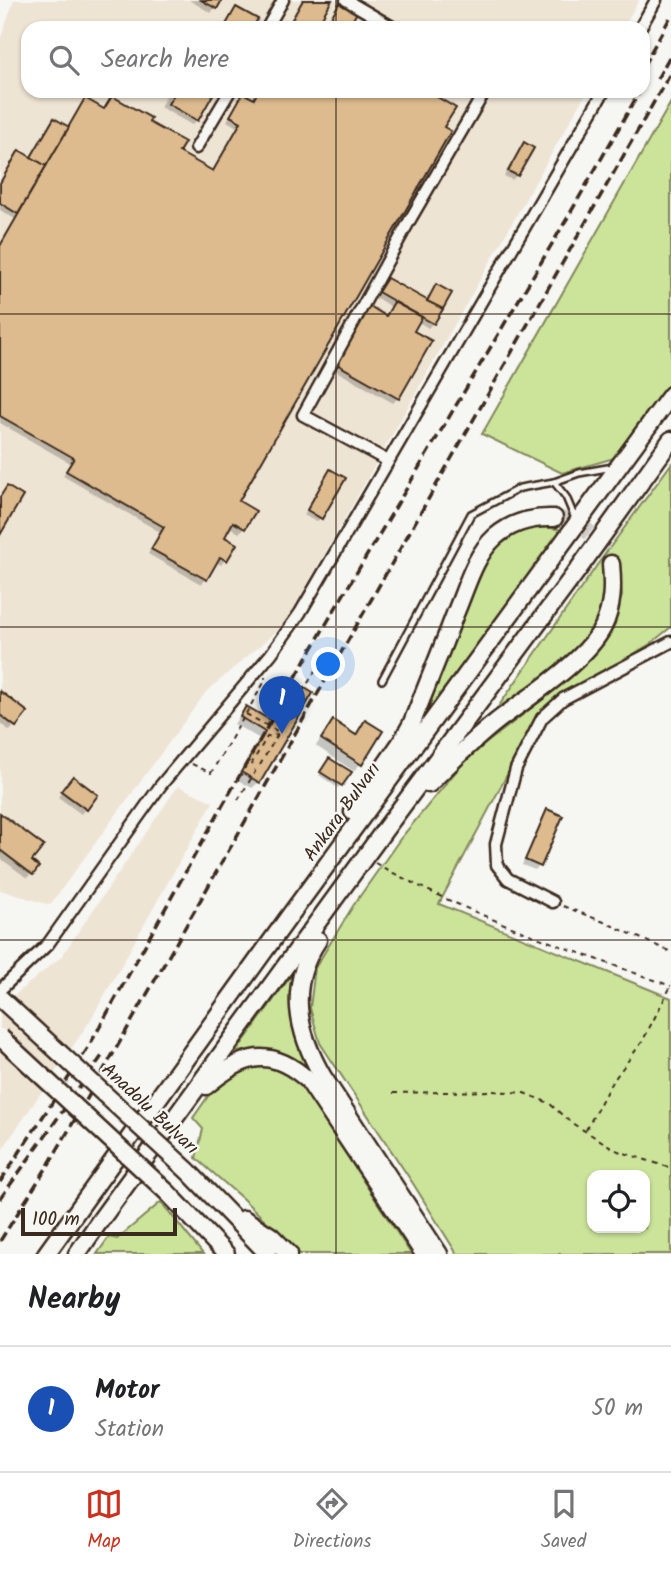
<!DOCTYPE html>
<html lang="en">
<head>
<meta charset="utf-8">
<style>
  :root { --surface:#fff; --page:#f6f6f6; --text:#202124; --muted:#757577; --line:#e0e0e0; --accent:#c8321e }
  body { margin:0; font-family:Kalam,sans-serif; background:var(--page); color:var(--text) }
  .controls { position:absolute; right:21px; bottom:21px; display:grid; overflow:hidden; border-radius:14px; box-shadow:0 2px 5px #0004 }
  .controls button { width:63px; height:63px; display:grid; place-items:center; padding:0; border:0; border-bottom:2px solid var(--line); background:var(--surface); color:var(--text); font:35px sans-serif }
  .scale { position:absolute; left:21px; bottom:18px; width:156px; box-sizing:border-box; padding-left:7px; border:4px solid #3b2a1e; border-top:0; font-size:19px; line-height:24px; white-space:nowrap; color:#3b2a1e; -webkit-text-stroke:5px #f6f6f2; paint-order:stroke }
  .you { position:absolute; left:329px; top:665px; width:24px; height:24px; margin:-18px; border:5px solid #fff; border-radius:50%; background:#1a73e8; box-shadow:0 0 0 10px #1a73e833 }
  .badge { display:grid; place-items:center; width:46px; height:46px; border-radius:50%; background:var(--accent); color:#fff; font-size:23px; font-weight:700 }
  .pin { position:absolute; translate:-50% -58px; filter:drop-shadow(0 2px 4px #0008) }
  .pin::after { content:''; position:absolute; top:37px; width:24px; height:21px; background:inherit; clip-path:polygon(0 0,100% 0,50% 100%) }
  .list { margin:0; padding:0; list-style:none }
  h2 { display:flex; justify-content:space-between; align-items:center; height:91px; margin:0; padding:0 28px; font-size:30px }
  h2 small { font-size:23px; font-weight:400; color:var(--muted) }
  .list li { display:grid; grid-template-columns:46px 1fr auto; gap:21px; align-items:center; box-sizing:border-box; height:126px; padding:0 28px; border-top:2px solid var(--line) }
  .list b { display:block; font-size:26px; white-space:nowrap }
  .list p { margin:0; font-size:23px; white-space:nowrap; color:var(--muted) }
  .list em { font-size:23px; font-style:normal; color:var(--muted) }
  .icon { flex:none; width:38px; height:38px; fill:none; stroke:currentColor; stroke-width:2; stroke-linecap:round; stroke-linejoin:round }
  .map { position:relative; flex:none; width:671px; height:1254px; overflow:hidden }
  .search { position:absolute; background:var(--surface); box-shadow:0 2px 5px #0004; left:21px; right:21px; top:21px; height:77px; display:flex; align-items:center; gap:18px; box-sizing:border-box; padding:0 24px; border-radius:21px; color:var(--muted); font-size:26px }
  .sheet { height:217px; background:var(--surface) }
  nav { display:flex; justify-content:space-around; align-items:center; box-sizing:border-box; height:98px; border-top:2px solid var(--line); background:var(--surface); font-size:19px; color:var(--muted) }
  nav a { display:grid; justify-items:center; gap:4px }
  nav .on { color:var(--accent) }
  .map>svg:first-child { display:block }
</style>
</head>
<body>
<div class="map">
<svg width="671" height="1254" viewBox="0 0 671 1254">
  <rect width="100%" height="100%" fill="#f6f6f2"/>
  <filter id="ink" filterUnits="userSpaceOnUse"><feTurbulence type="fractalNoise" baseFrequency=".0143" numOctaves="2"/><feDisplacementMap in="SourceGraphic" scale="14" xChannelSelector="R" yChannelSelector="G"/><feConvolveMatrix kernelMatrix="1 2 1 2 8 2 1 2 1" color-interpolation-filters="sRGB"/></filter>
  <g filter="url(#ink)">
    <!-- built -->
    <g fill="#eee4d4">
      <polygon points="14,0 639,0 623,28 28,28 28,91 587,91 285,624 206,692 50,905 0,890 0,40"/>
      <polygon points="178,786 213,802 90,1021 0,1153 0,1007 61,957"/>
    </g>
    <!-- green -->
    <g fill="#cbe49a" stroke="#83875c" stroke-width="2" fill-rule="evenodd">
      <polygon points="671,102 671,381 618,457 562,473 482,434"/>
      <path d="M671,464V627L650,644L539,714L439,904L671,998V1254H457L414,1185L320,1043L310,1008L315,968L353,906L400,839L467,758L556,689L597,648L611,623L622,596L618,560L606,568L603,605L595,629L579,647L544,679L489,720L600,561ZM592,1175H645V1228H592Z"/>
      <polygon points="531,524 562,530 427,712 458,623 484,561 505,538"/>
      <path d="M293,973C292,999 290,1025 301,1050C305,1060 312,1069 317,1079L316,1080C311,1075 306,1068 301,1063C284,1048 258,1049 236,1052Z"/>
      <path d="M249,1066C277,1066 283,1066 302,1087L411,1254H300L244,1200L196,1158L203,1129L193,1118L216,1085Z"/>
      <polygon points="161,1202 203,1254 97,1254 109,1237 117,1239"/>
    </g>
    <!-- shadow -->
    <g fill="#0003">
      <polygon points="189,0 220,0 211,13"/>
      <polygon points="169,91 213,91 197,120 192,125 160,107"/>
      <polygon points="258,91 423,91 236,502 244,528 239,533 228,526 222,538 225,560 221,565 216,562 206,579 201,584 148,554 160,532 63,476 70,463 0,423 0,245 15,219 0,210 0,182 14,157 19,152 30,159 49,125 54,121 67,128 81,105 85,100 103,110 112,98 147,123 177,153 211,172 237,127 227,121 239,100 243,95 253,100"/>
      <polygon points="524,145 532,149 517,175 512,180 504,176 520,149"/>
      <polygon points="387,280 425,302 436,286 433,323 428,328 417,321 411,332 430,342 398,398 393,403 331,368 385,317 391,307 375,297"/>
      <polygon points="331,471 321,518 316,522 304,515 326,476"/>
      <polygon points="295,684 259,782 252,788 236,779 260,739 234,724 240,715 246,708 270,722 289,691"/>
      <polygon points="0,693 25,712 10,731 0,723"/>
      <polygon points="333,722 355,736 366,722 381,732 360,764 354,771 316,746 327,729"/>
      <polygon points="327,763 341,785 338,788 319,775"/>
      <polygon points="68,783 96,795 81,814 58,797"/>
      <polygon points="548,811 539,866 535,870 522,865 543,816"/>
      <polygon points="0,815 30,862 32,873 27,878 0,858"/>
    </g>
    <!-- building -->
    <g fill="#ddbb8f" stroke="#3b2a1e" stroke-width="2">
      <polygon points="201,0 222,0 217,9"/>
      <polygon points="303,0 332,0 316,28 287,28"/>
      <polygon points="341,0 359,9 348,28 325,28"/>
      <polygon points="236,7 258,19 252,28 224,28"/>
      <polygon points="176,91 215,91 198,121 168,104"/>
      <polygon points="258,91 427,91 456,108 444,127 451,131 239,501 256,511 245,529 233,522 225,537 237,544 227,561 220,557 207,580 151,549 164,527 66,471 74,458 0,416 0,246 85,98 104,109 112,96 151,118 149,122 185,142 179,152 213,171 241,122 230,116 243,93 254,99"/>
      <polygon points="54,118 69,127 46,166 31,157"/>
      <polygon points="524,142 534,148 518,176 508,171"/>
      <polygon points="19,150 46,166 18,214 0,203 0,183"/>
      <polygon points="387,278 443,309 434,324 378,292"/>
      <polygon points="436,284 452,293 443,309 427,301"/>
      <polygon points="394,302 422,317 414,331 432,341 399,399 335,363 368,305 386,316"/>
      <polygon points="330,469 346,478 322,519 307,510"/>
      <polygon points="7,486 23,496 0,535 0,497"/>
      <polygon points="295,682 313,693 260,783 241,772 265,732 240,717 246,706 272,721"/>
      <polygon points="0,691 28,712 16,727 0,715"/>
      <polygon points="333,720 356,735 365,720 383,731 362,765 321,739"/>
      <polygon points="329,758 352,772 342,786 320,772"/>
      <polygon points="73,776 98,795 87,810 61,791"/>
      <polygon points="547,809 563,816 541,867 525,860"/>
      <polygon points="0,813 44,846 32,861 39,867 33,875 0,850"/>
    </g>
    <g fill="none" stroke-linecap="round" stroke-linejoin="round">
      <!-- primary-tunnel -->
      <polyline stroke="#d1cdc8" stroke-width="16" stroke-dasharray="16 8" stroke-linecap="butt" points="554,518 577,522 592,535 611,564"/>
      <defs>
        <g id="service">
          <polyline points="554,482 566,497 576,521"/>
          <polyline points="382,680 471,514 520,488 554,482 579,473 613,467"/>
        </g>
        <g id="minor">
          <polyline points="346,0 394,28"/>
          <polyline points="267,28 283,0"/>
          <polyline points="640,28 656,0"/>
          <polyline points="196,148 230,91"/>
          <polyline points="388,461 303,415 411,218 485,91"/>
          <polyline points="553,902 508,879 497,865 496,844 516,769 542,718 563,699 671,642"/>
          <polyline points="0,990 48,944 161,785 271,654 300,613 604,91"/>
        </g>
        <g id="primary">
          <path d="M429,784C451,762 472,741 496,722C527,698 586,661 603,627C613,606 613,586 611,564"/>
          <path d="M353,812L402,741L411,725C426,688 441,651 455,614C466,589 474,556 495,537C512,522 532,517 554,518"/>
          <path d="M318,940C287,986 297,1032 323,1077L439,1254"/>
          <path d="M206,1086C243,1055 269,1045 308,1080L424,1254"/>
          <polyline points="188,1171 268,1254"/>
          <polyline points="168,1193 226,1254"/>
          <polyline points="244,1219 271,1236 289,1254"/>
          <polyline points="46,1254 288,918 671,395"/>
          <polyline points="77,1254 99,1222 386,828 577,571 671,440"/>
        </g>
      </defs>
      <!-- service casing -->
      <use href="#service" stroke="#3b2a1e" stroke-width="10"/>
      <!-- minor casing -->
      <use href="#minor" stroke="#3b2a1e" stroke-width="15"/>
      <!-- primary casing -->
      <use href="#primary" stroke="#3b2a1e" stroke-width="21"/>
      <!-- path -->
      <g stroke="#3b2a1e" stroke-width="2" stroke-dasharray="5 5" stroke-linecap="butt">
        <polyline points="280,730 278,719 294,693 303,691 318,667"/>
        <polyline points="192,764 211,773 265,681 265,677"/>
        <polyline points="260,765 299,698"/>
        <polyline points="238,800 255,772 252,763 267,737 278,734"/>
        <path d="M375,863C470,916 569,949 671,986"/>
        <polyline points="563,906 604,922 671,952"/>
        <polyline points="393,1093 492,1091 524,1093 549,1103 570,1122 618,1151 671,1168"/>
        <polyline points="586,1130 610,1085 642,1042 670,988"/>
      </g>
      <!-- service -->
      <use href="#service" stroke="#f6f6f2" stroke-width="5"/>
      <!-- minor -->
      <use href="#minor" stroke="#f6f6f2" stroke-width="10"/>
      <!-- primary -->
      <use href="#primary" stroke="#f6f6f2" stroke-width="16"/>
      <!-- rail -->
      <g stroke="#3b2a1e" stroke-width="3.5" stroke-dasharray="10 5" stroke-linecap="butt">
        <polyline points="643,66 671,16"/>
        <polyline points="657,79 671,54"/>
        <polyline points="0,1182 88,1048 216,817 329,619 568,217 640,91"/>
        <polyline points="0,1199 102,1056"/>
        <polyline points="0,1241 49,1164 113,1054 671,72"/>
      </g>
      <defs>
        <g id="primary-bridge">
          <polyline points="0,998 188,1171"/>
          <polyline points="0,1037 168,1193"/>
        </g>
      </defs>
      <!-- primary-bridge casing -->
      <use href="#primary-bridge" stroke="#3b2a1e" stroke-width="21" stroke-linecap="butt"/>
      <!-- path-bridge -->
      <polyline stroke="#3b2a1e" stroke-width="2" stroke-dasharray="5 5" stroke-linecap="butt" points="246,714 279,732"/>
      <!-- primary-bridge -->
      <use href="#primary-bridge" stroke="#f6f6f2" stroke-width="16"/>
    </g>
  </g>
  <!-- grid -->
  <path fill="none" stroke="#3b2a1e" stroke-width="2" stroke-opacity="0.55" d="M336,0V28M336,91V1254M0,314H671M0,627H671M0,940H671"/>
  <g text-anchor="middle" stroke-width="5" stroke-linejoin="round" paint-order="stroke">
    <!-- street labels -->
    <g font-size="19" fill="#3b2a1e" stroke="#f6f6f2">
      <text transform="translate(341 811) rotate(-54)" y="7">Ankara Bulvarı</text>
      <text transform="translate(151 1108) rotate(43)" y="7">Anadolu Bulvarı</text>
    </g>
  </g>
</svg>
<div class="controls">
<button><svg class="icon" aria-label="locate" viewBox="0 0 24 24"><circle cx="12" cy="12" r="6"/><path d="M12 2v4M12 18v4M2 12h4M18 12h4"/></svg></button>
</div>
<div class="scale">100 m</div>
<div class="you"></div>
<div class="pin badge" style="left:282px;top:734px;background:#1a4fb4">1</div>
<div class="search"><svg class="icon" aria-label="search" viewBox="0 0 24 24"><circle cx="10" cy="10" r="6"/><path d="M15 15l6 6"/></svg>Search here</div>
</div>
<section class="sheet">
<h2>Nearby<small></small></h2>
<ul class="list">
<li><span class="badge" style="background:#1a4fb4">1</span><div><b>Motor</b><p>Station</p></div><em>50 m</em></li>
</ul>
</section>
<nav>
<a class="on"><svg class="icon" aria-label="map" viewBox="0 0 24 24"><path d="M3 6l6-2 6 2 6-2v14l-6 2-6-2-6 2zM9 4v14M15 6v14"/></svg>Map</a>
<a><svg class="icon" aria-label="directions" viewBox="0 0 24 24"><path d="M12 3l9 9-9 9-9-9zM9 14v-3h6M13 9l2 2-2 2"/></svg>Directions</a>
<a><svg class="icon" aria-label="saved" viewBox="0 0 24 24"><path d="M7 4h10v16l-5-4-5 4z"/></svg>Saved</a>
</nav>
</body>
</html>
